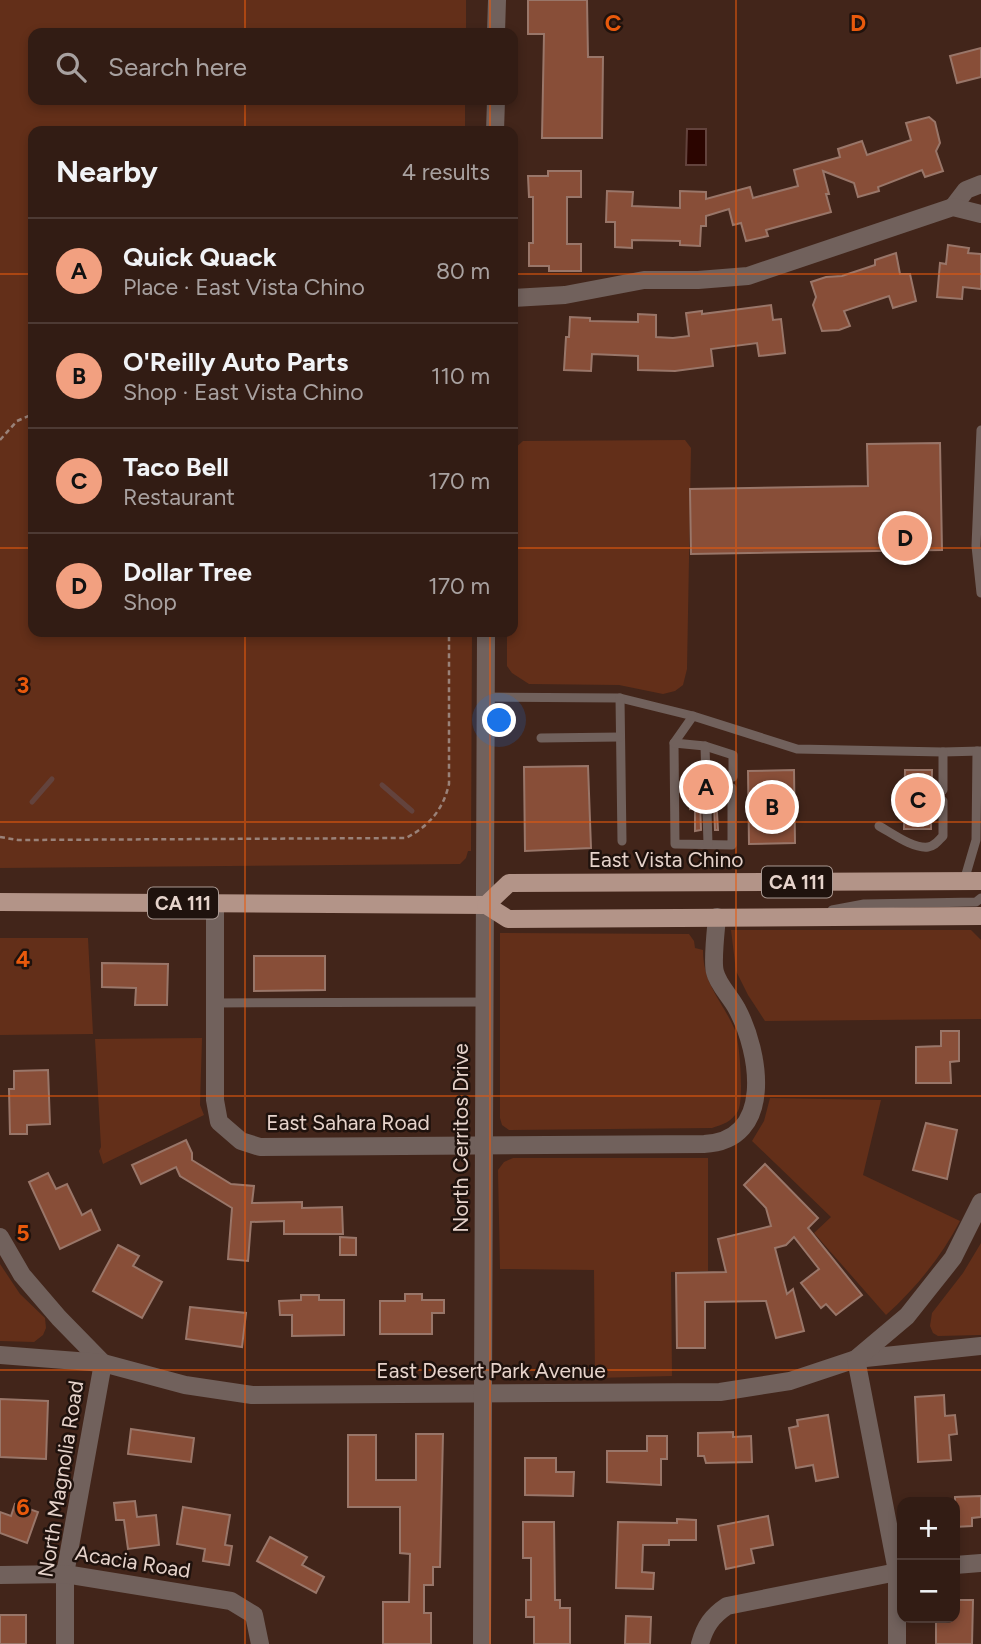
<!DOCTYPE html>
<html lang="en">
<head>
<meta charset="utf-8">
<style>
  :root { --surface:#321c14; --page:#3d2922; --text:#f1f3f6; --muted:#a8a1a0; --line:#4d3a34; --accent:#f2a080 }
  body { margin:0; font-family:Figtree,sans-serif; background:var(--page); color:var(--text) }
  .controls { position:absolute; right:21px; bottom:21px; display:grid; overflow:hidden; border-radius:14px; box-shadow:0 4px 10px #0003 }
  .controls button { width:63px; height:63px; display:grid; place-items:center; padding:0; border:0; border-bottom:2px solid var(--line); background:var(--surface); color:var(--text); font:35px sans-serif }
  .you { position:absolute; left:500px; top:721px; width:24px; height:24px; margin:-18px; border:5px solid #fff; border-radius:50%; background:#1a73e8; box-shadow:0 0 0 10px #1a73e833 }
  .badge { display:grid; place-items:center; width:46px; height:46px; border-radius:50%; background:var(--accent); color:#111; font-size:23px; font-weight:700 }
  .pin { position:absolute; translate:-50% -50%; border:4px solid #fff; box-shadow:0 2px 7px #0006 }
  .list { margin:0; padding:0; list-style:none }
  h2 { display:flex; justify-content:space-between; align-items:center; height:91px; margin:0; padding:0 28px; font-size:30px }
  h2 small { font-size:23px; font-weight:400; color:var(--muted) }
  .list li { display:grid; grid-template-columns:46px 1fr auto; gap:21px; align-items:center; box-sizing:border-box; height:105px; padding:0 28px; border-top:2px solid var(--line) }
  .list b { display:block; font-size:26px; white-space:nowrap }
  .list p { margin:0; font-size:23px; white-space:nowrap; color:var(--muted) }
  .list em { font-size:23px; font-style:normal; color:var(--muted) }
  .icon { flex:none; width:38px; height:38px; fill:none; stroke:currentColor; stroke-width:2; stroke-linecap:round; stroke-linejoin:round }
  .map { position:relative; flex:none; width:981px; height:1644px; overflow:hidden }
  .search { position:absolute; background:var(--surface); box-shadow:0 4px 10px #0003; left:28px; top:28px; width:490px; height:77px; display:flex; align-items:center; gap:18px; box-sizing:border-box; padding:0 24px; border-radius:14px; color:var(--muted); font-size:26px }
  .panel { position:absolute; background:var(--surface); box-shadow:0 4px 10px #0003; left:28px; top:126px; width:490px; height:511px; border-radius:14px }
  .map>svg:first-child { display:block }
</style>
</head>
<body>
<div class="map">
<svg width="981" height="1644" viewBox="0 0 981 1644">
  <rect width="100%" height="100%" fill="#42251a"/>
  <!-- green -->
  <g fill="#632f19">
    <polygon points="0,0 466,0 466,33 33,33 33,100 465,100 465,131 33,131 33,632 472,632 471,851 468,851 466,858 460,864 0,868"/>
    <polygon points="685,440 691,448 687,669 683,685 675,691 663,694 619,685 529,684 512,673 507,666 507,632 513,632 513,450 523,441"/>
    <polygon points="731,930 971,930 981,940 981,1019 765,1021 748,995 736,971"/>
    <path d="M500,933L689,934L694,941L695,948L703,950C703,985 722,1000 735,1030C740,1042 744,1101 738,1111C731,1122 724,1124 712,1128L509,1130L502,1125L500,1118Z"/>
    <polygon points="0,938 88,938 93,1034 0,1035"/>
    <polygon points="202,1038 200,1105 204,1115 103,1164 99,1151 101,1147 95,1039"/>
    <path d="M770,1098L881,1100L863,1175L960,1221C941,1257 916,1288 886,1315L814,1233L831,1217L752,1141L764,1121Z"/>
    <polygon points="513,1158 708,1158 708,1271 671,1272 672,1376 595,1378 594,1270 500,1269 498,1170 504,1162"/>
    <polygon points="981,1243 981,1335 938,1336 933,1333 930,1326 932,1313 963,1273"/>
    <polygon points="0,1264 20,1294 45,1318 46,1328 43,1335 34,1342 0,1341"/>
  </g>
  <!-- water -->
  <polygon fill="#2b0500" stroke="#63433d" stroke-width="2" points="687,129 706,129 706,165 686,165"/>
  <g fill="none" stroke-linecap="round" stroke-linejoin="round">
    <!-- stream -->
    <g stroke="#63433d" stroke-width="5">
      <polyline points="382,785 412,811"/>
      <polyline points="32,802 52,779"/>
    </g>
  </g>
  <!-- building -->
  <g fill="#884e38" stroke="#997669" stroke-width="2">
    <polygon points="528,0 587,0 588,57 603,57 602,138 542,138 544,34 528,34"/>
    <polygon points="981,48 981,77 957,83 950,56"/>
    <polygon points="929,117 935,122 940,143 936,151 943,171 925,177 922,170 878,187 879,191 858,197 854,183 823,171 829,194 826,194 831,212 766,230 768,236 746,241 741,223 733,225 729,209 706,216 706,226 701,226 700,246 680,245 680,241 632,240 632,248 615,247 615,222 606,222 607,191 633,192 632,206 680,208 680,191 706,192 706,199 750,187 753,198 798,186 794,170 840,157 838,149 862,141 867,155 911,140 906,123"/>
    <polygon points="548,171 581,171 581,197 567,197 567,244 581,244 581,271 549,271 549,266 529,266 529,243 533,243 533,197 529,197 528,176 548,176"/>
    <polygon points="948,245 969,248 968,253 981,254 981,289 963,287 962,299 937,297 940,263 946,264"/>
    <polygon points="896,253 900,274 910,274 916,301 893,308 889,296 844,311 850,326 839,330 822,331 813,305 816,297 811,282 826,277 842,276 875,265 875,260"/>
    <polygon points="771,305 773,320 781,319 785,353 759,356 757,343 711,349 713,366 675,371 638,370 638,356 592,354 591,371 564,370 566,337 569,337 570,317 590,318 590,321 638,322 638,314 656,315 656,337 673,338 689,336 686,313 702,311 702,314"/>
    <polygon points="940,443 942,550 691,554 690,489 868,486 867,444"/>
    <polygon points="588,766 591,848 525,851 524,767"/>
    <polygon points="794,770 795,843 749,844 748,771"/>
    <polygon points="905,770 932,770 931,829 904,829"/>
    <polygon points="689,775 699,775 701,830 695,831 695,808 690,809"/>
    <polygon points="713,775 716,775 716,778 723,777 722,796 716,796 718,830 715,830"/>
    <polygon points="254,956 325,956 325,990 254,991"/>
    <polygon points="102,963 168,964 167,1005 135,1005 136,988 102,987"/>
    <polygon points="941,1031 959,1031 959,1061 950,1062 951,1083 916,1083 916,1047 941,1046"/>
    <polygon points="48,1070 50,1124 27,1125 27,1134 10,1134 9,1089 14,1089 14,1071"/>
    <polygon points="926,1123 957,1130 947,1179 913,1170"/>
    <polygon points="186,1140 192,1153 192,1160 231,1184 254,1186 252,1203 302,1202 302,1208 342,1207 343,1234 284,1234 284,1221 251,1222 248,1261 228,1259 232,1208 180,1176 176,1167 141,1184 132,1165"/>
    <polygon points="765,1164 818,1218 808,1228 862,1295 836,1315 826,1304 821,1308 801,1283 819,1269 794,1237 786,1245 775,1248 787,1294 793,1289 804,1331 776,1338 766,1301 705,1302 705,1348 677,1348 676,1273 726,1272 718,1239 771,1226 766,1208 744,1185"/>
    <polygon points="48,1173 56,1189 67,1184 82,1215 91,1210 100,1230 60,1249 29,1182"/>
    <polygon points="340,1237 356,1238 356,1255 340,1255"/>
    <polygon points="118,1245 139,1256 133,1266 162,1282 142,1318 93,1291"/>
    <polygon points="405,1294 422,1294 422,1300 444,1300 444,1313 432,1313 432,1334 380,1334 380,1301 405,1301"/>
    <polygon points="301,1295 319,1295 319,1300 344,1300 344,1335 292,1336 292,1315 280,1315 279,1301 301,1300"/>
    <polygon points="190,1307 246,1313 242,1347 186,1339"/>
    <polygon points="944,1395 945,1416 955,1415 957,1434 949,1435 951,1460 918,1462 915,1397"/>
    <polygon points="0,1399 48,1401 46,1459 0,1457"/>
    <polygon points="828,1415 838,1477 816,1481 813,1465 796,1468 789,1428 798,1426 797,1420"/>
    <polygon points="131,1429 194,1438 191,1462 128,1454"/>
    <polygon points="733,1432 733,1437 751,1436 752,1462 706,1463 704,1456 698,1456 698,1433"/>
    <polygon points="416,1434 443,1434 440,1567 433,1567 433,1585 424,1585 424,1613 431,1613 431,1644 383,1644 383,1602 409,1602 410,1554 400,1553 400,1507 348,1507 348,1435 376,1435 376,1480 416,1480"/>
    <polygon points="647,1436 667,1436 667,1459 661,1459 661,1485 607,1482 607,1451 647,1451"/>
    <polygon points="525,1458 556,1458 556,1472 574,1472 573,1496 525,1495"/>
    <polygon points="981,1496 981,1517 972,1518 972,1526 955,1527 955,1497"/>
    <polygon points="135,1501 137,1517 156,1515 159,1545 128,1549 124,1520 116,1520 114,1503"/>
    <polygon points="15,1504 38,1512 27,1543 0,1533 0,1512 11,1516"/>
    <polygon points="183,1507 230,1515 225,1545 232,1546 229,1565 203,1561 205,1549 177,1544"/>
    <polygon points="768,1516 773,1545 751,1549 754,1563 726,1569 718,1526"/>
    <polygon points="677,1519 696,1520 696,1540 669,1540 669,1545 643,1545 642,1572 654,1573 653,1589 616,1588 618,1522 677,1523"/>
    <polygon points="523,1522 554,1522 555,1600 560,1600 560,1608 570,1608 570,1644 534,1644 534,1617 526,1617 526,1600 531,1600 531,1558 523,1558"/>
    <polygon points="270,1537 307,1557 302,1565 324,1577 316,1593 257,1561"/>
    <polygon points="955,1600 973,1600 972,1644 936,1644 936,1618 955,1618"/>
    <rect x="0" y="1615" width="26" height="29"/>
    <polygon points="626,1616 651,1617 650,1644 625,1644"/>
  </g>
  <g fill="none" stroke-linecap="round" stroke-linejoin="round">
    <!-- path -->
    <g stroke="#9a8279" stroke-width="2.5" stroke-dasharray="5 3.5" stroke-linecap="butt">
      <polyline points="0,440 17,421 33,414"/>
      <path d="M0,837L18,840L406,838C429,826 443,810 449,784V632"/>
    </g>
    <!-- lane -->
    <g stroke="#71615c" stroke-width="9">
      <polyline points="981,430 976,546 981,593"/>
      <polyline points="486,697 620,698 693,716 797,749 943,752 981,751"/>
      <polyline points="620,698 622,841"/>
      <polyline points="693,716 674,743 675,844 732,845 732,788"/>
      <polyline points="541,738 620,737"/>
      <polyline points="674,743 705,746 733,755 733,777"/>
      <polyline points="705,746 708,844"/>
      <polyline points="943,790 943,752"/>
      <path d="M879,826C892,833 913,849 928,847C935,846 938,841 943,836V801"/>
      <polyline points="964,881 976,840 977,751"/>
      <polyline points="832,910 864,904 976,902 981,898"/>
      <polyline points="214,1003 485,1002"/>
    </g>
    <!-- street -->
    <g stroke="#71615c" stroke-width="18">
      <polyline points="496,33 497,0"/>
      <polyline points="495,131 496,100"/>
      <polyline points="953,207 966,190 981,184"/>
      <polyline points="513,298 565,295 644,280 698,280 748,276 953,207 981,214"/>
      <path d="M215,903V1100L219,1122L241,1141L260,1147L704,1144C775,1141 760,1052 737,1009C731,997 718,985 715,972C712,962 716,929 717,917"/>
      <polyline points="0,1237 22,1275 59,1318 103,1363 65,1574 65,1644"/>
      <polyline points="0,1355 103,1363 185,1385 252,1395 720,1392 790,1381 856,1359 981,1346"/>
      <polyline points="955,1565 981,1563"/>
      <polyline points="0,1575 65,1574 231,1601 254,1615 260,1644"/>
      <polyline points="482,1644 486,632"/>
      <path d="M700,1644C705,1626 712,1616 727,1606L902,1571"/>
      <polyline points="897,1644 897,1571 856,1359 907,1316 953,1258 981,1202"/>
    </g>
    <!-- primary -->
    <g stroke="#b39488" stroke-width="18">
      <polyline points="0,902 486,905 508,919 981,916"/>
      <polyline points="486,905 509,883 981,881"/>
    </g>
  </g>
  <!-- grid -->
  <path fill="none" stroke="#e8590c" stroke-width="2" stroke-opacity="0.55" d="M245,0V33M490,0V33M736,0V1644M245,100V131M490,100V131M0,274H33M513,274H981M0,548H33M513,548H981M245,632V1644M490,632V1644M0,822H981M0,1096H981M0,1370H981"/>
  <g text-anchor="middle" stroke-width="5" stroke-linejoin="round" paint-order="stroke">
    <!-- shield labels -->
    <g fill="#1f120d" stroke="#aa9992" stroke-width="2">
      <rect x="762" y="866.5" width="70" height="31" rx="5"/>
      <rect x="148" y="887.5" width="70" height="31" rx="5"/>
    </g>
    <g font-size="19" font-weight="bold" fill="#e6d3cb">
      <text x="797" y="889">CA 111</text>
      <text x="183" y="910">CA 111</text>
    </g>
    <!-- street labels -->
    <g font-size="21" fill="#e6d3cb" stroke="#1f120d">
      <text x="666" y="867">East Vista Chino</text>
      <text x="348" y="1130">East Sahara Road</text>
      <text transform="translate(461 1138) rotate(-90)" y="7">North Cerritos Drive</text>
      <text x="491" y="1378">East Desert Park Avenue</text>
      <text transform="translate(61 1479) rotate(-81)" y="7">North Magnolia Road</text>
      <text transform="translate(133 1562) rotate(9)" y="7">Acacia Road</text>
    </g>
  </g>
  <g font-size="23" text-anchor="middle" font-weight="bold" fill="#e8590c" stroke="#1f120d" stroke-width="5" stroke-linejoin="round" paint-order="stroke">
    <text x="613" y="31">C</text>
    <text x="858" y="31">D</text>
    <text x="23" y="693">3</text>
    <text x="23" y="967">4</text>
    <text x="23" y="1241">5</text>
    <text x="23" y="1515">6</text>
  </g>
</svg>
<div class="controls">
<button>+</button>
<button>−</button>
</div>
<div class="you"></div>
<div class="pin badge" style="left:706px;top:787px">A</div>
<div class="pin badge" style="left:772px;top:807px">B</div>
<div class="pin badge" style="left:918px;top:800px">C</div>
<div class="pin badge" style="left:905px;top:538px">D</div>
<div class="search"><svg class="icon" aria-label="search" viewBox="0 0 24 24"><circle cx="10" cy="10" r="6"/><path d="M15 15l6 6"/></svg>Search here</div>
<section class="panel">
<h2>Nearby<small>4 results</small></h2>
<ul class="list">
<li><span class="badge">A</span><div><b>Quick Quack</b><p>Place · East Vista Chino</p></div><em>80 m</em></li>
<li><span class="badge">B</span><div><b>O'Reilly Auto Parts</b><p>Shop · East Vista Chino</p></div><em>110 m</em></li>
<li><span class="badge">C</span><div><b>Taco Bell</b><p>Restaurant</p></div><em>170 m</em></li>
<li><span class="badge">D</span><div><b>Dollar Tree</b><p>Shop</p></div><em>170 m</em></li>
</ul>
</section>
</div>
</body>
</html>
